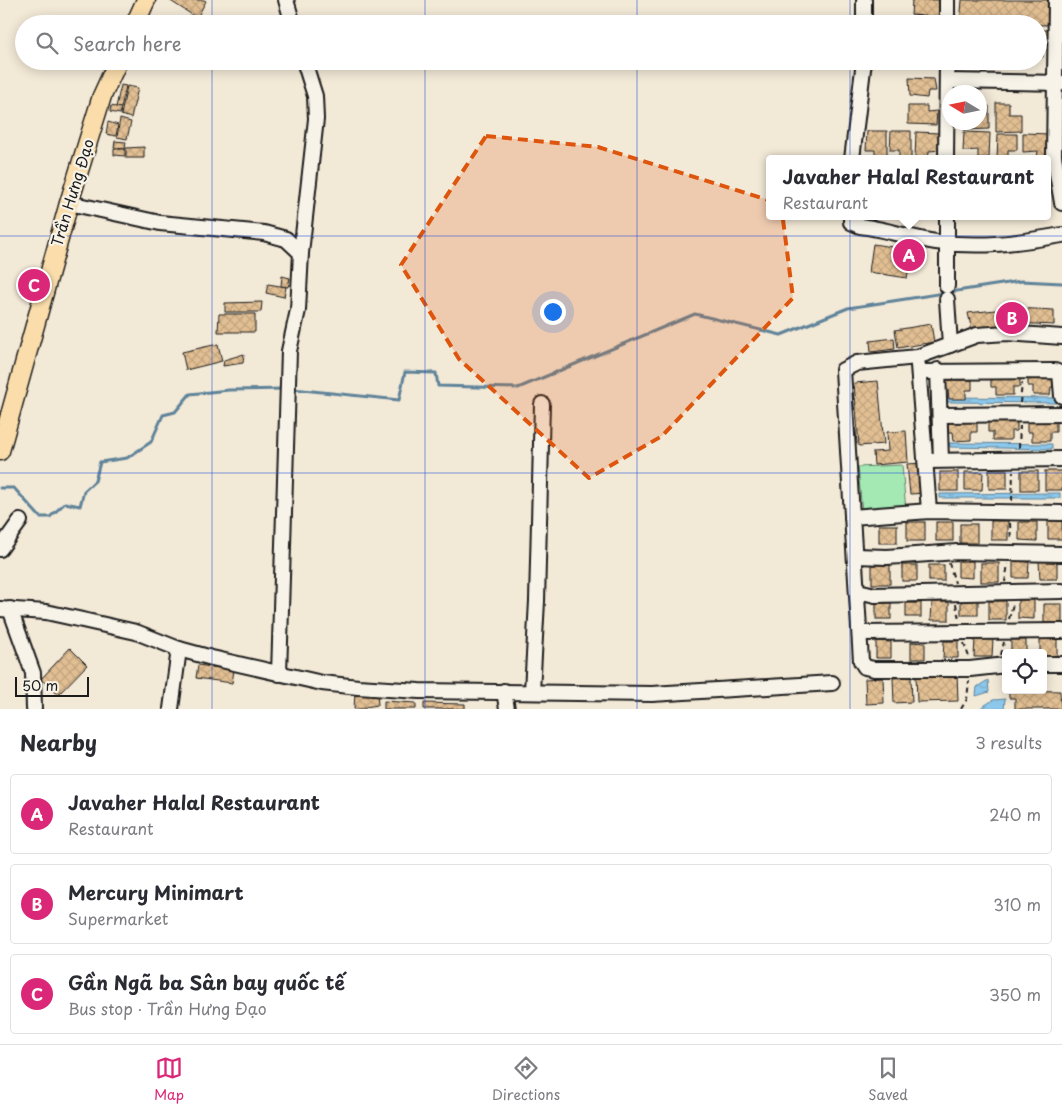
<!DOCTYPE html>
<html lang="en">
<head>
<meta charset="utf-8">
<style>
  :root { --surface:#fff; --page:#f7f7f7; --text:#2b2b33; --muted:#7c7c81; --line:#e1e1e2; --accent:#db2777 }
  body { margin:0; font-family:"Playpen Sans",sans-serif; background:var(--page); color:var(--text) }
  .controls { position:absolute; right:15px; bottom:15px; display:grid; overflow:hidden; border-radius:5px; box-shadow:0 2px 12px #0003 }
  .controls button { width:45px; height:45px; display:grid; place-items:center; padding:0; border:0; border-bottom:1px solid var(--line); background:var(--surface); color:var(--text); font:25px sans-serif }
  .compass { position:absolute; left:942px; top:85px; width:45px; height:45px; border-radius:50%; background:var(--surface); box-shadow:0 2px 12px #0003; rotate:280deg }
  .scale { position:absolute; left:15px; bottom:12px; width:74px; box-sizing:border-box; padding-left:5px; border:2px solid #1c1c1c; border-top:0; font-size:14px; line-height:18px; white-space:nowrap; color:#1c1c1c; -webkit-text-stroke:4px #f7f3e8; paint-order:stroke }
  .you { position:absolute; left:552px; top:311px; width:18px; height:18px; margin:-12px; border:4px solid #fff; border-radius:50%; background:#1a73e8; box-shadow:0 0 0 8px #1a73e833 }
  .badge { display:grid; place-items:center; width:32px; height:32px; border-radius:50%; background:var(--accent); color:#fff; font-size:16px; font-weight:700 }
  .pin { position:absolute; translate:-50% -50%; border:2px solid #fff; box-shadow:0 1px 5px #0006 }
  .popup { position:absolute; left:766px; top:155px; width:285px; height:65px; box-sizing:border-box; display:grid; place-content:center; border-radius:5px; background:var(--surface); filter:drop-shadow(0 1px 4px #0005); font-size:16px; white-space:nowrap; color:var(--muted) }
  .popup b { font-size:19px; color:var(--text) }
  .popup::after { content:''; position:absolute; left:50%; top:100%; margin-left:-10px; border:10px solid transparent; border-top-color:var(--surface) }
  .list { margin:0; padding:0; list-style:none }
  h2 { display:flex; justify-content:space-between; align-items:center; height:65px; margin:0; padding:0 20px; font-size:21px }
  h2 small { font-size:16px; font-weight:400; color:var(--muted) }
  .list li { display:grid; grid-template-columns:32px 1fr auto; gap:15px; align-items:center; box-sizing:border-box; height:80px; margin:0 10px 10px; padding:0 10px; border:1px solid var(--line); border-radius:5px }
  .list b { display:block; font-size:19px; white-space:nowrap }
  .list p { margin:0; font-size:16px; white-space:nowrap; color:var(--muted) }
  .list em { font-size:16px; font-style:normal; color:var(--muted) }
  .icon { flex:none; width:28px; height:28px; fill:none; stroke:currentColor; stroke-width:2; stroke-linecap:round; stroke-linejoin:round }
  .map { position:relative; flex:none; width:1062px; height:709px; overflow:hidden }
  .search { position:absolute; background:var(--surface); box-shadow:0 2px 12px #0003; left:15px; right:15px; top:15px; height:55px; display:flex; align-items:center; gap:12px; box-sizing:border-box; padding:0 18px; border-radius:28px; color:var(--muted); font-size:19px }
  .sheet { height:335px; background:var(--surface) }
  nav { display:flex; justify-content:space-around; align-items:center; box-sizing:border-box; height:70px; border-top:1px solid var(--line); background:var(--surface); font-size:14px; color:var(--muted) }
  nav a { display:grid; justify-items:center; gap:2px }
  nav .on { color:var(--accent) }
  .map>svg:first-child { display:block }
</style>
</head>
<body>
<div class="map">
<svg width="1062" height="709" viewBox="0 0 1062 709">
  <defs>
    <pattern id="water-ripples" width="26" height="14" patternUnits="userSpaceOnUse" patternTransform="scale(1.25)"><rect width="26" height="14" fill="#8cc8ec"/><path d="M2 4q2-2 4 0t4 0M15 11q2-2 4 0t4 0" fill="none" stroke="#78abca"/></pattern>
    <pattern id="building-cross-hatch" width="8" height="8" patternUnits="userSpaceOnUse" patternTransform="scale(1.25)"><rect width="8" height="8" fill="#e2bf93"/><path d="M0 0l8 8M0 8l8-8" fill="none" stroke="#c1a47e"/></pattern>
  </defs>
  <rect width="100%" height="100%" fill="#f3e9d7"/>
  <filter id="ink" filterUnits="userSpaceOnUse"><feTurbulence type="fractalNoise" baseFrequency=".02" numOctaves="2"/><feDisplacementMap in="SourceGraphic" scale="10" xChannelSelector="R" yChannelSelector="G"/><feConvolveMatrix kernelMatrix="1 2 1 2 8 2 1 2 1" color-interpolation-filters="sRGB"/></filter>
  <g filter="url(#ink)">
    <!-- green -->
    <polygon fill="#a4e9b4" stroke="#608268" points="902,465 906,511 862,513 858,467"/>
    <!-- water -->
    <g fill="url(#water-ripples)" stroke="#5f8399">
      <polygon points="947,397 1056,398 1056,403 947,402"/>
      <polygon points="949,443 1052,444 1052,449 950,447"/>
      <polygon points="1060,493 1060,498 940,498 940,494"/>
      <polygon points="988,680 989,692 976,696 977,687"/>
      <polygon points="1005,699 1004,709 979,709 993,700"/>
    </g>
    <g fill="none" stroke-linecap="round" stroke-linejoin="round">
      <!-- stream -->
      <g stroke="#5f8399" stroke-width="3">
        <polyline points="293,389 399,400 405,372 436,373 438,386 518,388 695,314 781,335 848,308 1021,281 1062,283"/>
        <polyline points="0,488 14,488 40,517 50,517 65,503 80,506 84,491 95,481 100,462 127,458 151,442 163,415 175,412 190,394 229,390 284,389"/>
      </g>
    </g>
    <!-- building -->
    <g fill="url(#building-cross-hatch)" stroke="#1c1c1c">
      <polygon points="169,0 204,0 206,1 197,18"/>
      <polygon points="912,0 942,0 943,17 911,15"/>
      <polygon points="962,0 1051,0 1051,25 960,24"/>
      <polygon points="1038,30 1052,30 1052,46 1043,46 1043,57 1038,57"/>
      <polygon points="909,78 934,79 936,91 928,91 927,98 910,96"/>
      <polygon points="121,85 126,86 121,108 116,107"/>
      <polygon points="127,86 138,88 131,118 121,115"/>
      <polygon points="996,103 1009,103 1009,114 1021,114 1021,131 996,132"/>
      <polygon points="980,105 989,106 989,129 964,130 964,122 980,122"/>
      <polygon points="111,106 121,108 120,114 110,112"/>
      <polygon points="908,106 927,106 927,112 937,111 936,125 908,124"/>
      <polygon points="120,119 131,122 127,139 117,137"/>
      <polygon points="108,122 118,125 116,136 106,134"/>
      <polygon points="867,131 887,131 887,159 875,159 875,150 866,150"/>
      <polygon points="891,131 911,131 911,159 899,159 899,150 890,150"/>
      <polygon points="916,132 940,133 940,150 929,151 928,159 915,159"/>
      <polygon points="964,132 990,133 989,158 978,158 978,150 963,151"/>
      <polygon points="1023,133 1049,134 1048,158 1037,159 1038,151 1023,152"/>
      <polygon points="998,134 1017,134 1017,150 1008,150 1008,159 997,159"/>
      <polygon points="115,141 126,142 125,149 114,148"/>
      <polygon points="144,147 144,158 126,158 126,148"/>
      <polygon points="114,149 125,149 125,156 114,155"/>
      <polygon points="873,244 912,250 907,278 869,272"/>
      <polygon points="282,276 290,278 288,287 281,286"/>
      <polygon points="268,284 286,287 284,297 266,293"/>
      <polygon points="262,302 261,312 225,312 225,303"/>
      <polygon points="1014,308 1054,310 1054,325 1016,323 972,331 968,313"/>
      <polygon points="219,314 255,314 255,332 218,332"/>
      <polygon points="931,324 934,342 898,348 895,330"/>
      <polygon points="894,338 895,349 871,352 870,341"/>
      <polygon points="218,344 222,361 186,370 182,352"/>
      <polygon points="244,354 243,363 223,366 224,360"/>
      <polygon points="1028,376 1057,377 1057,387 1051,387 1050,395 1033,395 1033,386 1028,386"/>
      <polygon points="991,377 1020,377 1020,387 1013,387 1013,395 996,395 996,387 991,387"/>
      <polygon points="943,380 972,380 972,390 966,390 966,399 949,399 948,390 943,391"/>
      <polygon points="878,381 884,444 859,446 854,383"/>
      <polygon points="846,392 853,392 857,444 850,444"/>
      <polygon points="1017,421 1017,431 1011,431 1011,440 993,440 993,432 988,432 988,422"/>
      <polygon points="948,422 977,422 977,432 971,432 971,440 954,441 953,432 948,432"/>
      <polygon points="1027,422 1056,422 1056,432 1050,432 1050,441 1032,441 1032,432 1027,432"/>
      <polygon points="906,431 908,462 874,465 873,452 888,451 887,432"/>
      <polygon points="923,463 926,493 910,494 907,464"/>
      <rect x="989" y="470" width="18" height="19"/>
      <rect x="1021" y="471" width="17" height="19"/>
      <rect x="1045" y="471" width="17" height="19"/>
      <rect x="940" y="472" width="18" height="19"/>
      <polygon points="965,472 983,472 982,490 965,490"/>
      <polygon points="1048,520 1062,521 1062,539 1048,539"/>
      <rect x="991" y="521" width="17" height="19"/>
      <rect x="907" y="522" width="18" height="19"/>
      <rect x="936" y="522" width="17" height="19"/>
      <polygon points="1019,522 1037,522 1037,541 1019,540"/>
      <rect x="960" y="524" width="17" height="19"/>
      <rect x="879" y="525" width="18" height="18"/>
      <polygon points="958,561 973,561 973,578 958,577"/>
      <polygon points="1013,561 1029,562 1028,578 1013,578"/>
      <polygon points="1039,561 1057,561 1057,579 1040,579"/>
      <rect x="981" y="563" width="18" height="19"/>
      <rect x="872" y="565" width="18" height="19"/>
      <rect x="902" y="565" width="15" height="16"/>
      <rect x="929" y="565" width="15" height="16"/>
      <rect x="961" y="599" width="17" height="16"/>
      <polygon points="1018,600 1034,600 1034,619 1018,618"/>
      <rect x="989" y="601" width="17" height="19"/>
      <polygon points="932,602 949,602 949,620 931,620"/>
      <rect x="876" y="603" width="15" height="16"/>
      <rect x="906" y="603" width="15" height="14"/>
      <rect x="1044" y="604" width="18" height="19"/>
      <polygon points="1040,638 1057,638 1057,657 1043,657 1043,653 1040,653"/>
      <polygon points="975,639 993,639 992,657 974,657"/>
      <rect x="1011" y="640" width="15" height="13"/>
      <polygon points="876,641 891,642 891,658 876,658"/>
      <polygon points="944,641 958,641 958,658 943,658"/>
      <polygon points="911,642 925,643 925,659 911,659"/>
      <polygon points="70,648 87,665 58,695 41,679"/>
      <polygon points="198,665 234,670 232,683 196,678"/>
      <polygon points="957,673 958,701 917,702 916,674"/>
      <polygon points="911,677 912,702 894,703 893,678"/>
      <polygon points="883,678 884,703 866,704 865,679"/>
      <polygon points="1009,690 1060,691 1061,709 1015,709 1015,698 1009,698"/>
      <polygon points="355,693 377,693 378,705 365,707 365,709 354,709"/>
      <polygon points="384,701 416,703 416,709 384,709"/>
      <polygon points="424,703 465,704 465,709 424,709"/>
    </g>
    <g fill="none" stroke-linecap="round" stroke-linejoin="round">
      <defs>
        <g id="minor">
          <polyline points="286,0 293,24"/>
          <polyline points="864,0 864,24"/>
          <polyline points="947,0 947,24"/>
          <polyline points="1056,0 1054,156 1062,203"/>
          <polyline points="947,81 1062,83"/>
          <polyline points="852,159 864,61"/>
          <polyline points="946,159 947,61"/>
          <polyline points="69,203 160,223 264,233 286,239 301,253"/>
          <path d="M851,216V222L860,226C885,229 910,238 936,242C982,248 1016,243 1062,235"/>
          <polyline points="947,216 947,286"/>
          <polyline points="947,299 950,345"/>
          <polyline points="918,365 929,511"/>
          <polyline points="938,370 941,460"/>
          <polyline points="919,372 1055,371 1060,373 1062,396"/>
          <polyline points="940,415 1062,414"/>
          <polyline points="927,461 1062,459"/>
          <polyline points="852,517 929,511 1062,513"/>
          <polyline points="0,549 20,521"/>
          <polyline points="855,556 887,557 957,552 1062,554"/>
          <polyline points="858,591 875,595 1062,591"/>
          <polyline points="0,609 46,612 78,619 136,632 179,649 212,658 322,683 358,687 419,691 652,694 832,683"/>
          <polyline points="10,609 33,673 34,709"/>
          <polyline points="861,633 1062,631"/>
          <polyline points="1043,664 1062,664"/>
          <polyline points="1006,665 970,669 874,669 865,667 861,661 843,370 857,363 917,357 977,335 1007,333 1062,337"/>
          <polyline points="279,674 289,351 298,310 301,253 316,119 315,96 304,61"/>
          <polyline points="504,691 507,709"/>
          <polyline points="532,691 537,601 542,404"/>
          <polyline points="171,709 179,649"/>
        </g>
        <g id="major">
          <polyline points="135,24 146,0"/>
          <polyline points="0,451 69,203 102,96 118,61"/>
        </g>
      </defs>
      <!-- minor casing -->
      <use href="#minor" stroke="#1c1c1c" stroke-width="18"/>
      <!-- major casing -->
      <use href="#major" stroke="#1c1c1c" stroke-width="21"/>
      <!-- path -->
      <g stroke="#1c1c1c" stroke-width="2" stroke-dasharray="5 4" stroke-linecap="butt">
        <polyline points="1020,403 1022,383"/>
        <polyline points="1019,448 1020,426"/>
        <polyline points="1012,501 1013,471"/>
        <polyline points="1010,523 1011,541"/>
        <polyline points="949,563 955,583"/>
        <polyline points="1005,582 1008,564"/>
        <polyline points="956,604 959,619"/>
        <polyline points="1009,619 1013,604"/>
        <polyline points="964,643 969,657"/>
        <polyline points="1001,655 1004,642"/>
        <polyline points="961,709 967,699 969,681"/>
      </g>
      <!-- minor -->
      <use href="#minor" stroke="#f7f3e8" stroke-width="14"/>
      <!-- major -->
      <use href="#major" stroke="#faddab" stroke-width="18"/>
    </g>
  </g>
  <!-- marked area -->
  <path fill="#de560d" fill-opacity="0.2" stroke="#de560d" stroke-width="4" stroke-dasharray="10 6" stroke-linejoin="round" d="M486,136L598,147L781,204L793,298L662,436L589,478L459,359L401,265Z"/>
  <!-- grid -->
  <path fill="none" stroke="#1d4ed8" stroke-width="1" stroke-opacity="0.55" d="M212,0V24M425,0V24M637,0V24M850,0V24M212,61V709M425,61V709M637,61V709M850,61V709M0,236H1062M0,473H1062"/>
  <g text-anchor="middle" stroke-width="4.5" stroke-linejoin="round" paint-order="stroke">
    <!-- street labels -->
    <g font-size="15" fill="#1c1c1c" stroke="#f7f3e8">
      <text transform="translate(73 193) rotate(-73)" y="5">Trần Hưng Đạo</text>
    </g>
  </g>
</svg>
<div class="controls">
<button><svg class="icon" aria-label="locate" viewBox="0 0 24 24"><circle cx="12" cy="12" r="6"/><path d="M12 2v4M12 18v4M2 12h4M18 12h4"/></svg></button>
</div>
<svg class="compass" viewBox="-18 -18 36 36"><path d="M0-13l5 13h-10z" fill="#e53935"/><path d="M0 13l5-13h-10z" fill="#7c7c81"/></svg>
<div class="scale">50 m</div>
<div class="you"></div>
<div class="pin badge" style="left:909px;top:255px">A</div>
<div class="popup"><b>Javaher Halal Restaurant</b>Restaurant</div>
<div class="pin badge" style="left:1012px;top:318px">B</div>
<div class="pin badge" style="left:34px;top:285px">C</div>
<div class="search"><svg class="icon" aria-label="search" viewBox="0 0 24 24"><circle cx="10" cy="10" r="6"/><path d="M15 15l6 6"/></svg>Search here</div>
</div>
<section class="sheet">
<h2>Nearby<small>3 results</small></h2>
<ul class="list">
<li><span class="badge">A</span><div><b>Javaher Halal Restaurant</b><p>Restaurant</p></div><em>240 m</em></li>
<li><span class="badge">B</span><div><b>Mercury Minimart</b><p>Supermarket</p></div><em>310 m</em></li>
<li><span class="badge">C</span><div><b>Gần Ngã ba Sân bay quốc tế</b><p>Bus stop · Trần Hưng Đạo</p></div><em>350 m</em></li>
</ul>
</section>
<nav>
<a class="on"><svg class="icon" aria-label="map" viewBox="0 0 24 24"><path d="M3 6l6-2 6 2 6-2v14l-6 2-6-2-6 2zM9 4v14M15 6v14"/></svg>Map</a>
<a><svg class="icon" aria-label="directions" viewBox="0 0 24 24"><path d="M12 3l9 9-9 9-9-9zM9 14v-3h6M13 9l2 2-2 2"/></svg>Directions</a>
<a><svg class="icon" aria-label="saved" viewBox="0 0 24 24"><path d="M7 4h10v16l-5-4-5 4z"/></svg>Saved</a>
</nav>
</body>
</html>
